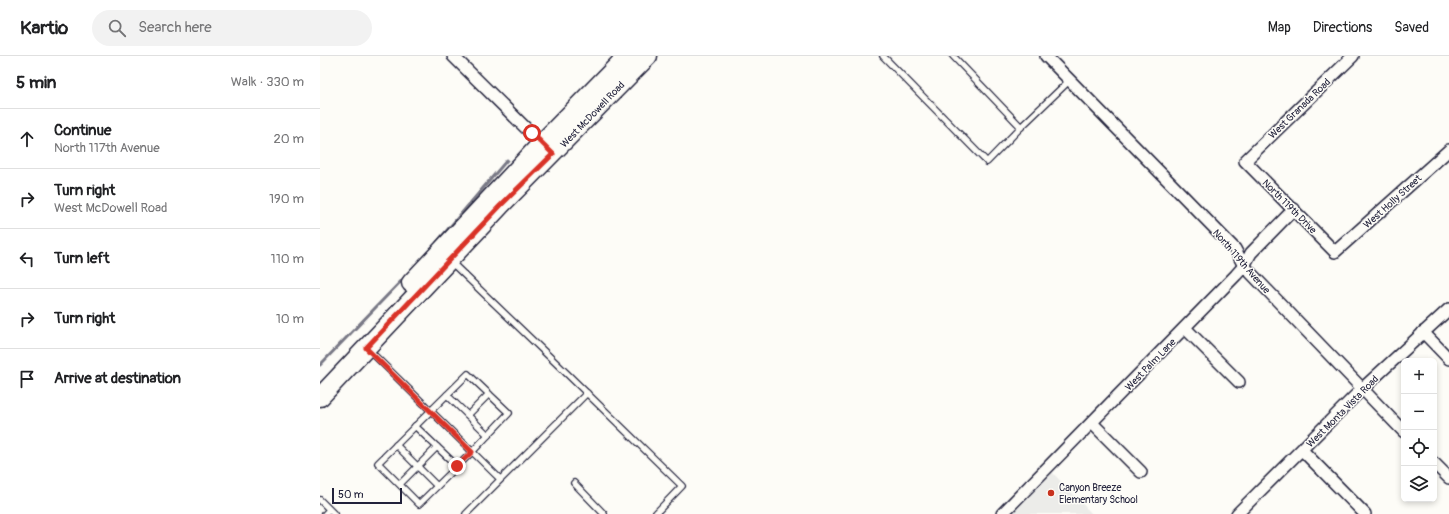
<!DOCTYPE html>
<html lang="en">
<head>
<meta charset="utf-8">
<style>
  :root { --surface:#fff; --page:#f2f2f2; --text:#202124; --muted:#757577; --line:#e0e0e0 }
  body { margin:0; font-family:Pangolin,sans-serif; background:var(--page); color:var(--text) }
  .controls { position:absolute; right:12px; bottom:12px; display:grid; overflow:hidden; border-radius:6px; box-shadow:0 2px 6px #0003 }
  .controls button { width:36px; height:36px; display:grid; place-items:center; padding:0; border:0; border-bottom:1px solid var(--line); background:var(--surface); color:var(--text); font:20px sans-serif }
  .scale { position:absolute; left:12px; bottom:10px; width:70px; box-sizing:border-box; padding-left:4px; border:2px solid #22223b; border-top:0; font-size:11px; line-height:14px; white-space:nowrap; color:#22223b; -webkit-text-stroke:3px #fdfcf7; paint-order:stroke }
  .stop { position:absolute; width:12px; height:12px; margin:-9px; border:3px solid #d93025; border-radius:50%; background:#fff }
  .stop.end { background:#d93025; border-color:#fff; box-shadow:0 1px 4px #0008 }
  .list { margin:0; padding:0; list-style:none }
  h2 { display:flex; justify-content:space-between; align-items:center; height:52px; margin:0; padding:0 16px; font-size:17px }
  h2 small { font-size:13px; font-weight:400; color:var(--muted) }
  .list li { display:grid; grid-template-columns:26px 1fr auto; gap:12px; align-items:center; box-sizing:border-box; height:60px; padding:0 16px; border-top:1px solid var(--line) }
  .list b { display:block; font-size:15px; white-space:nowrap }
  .list p { margin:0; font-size:13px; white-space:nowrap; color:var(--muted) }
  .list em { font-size:13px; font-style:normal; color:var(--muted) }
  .icon { flex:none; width:22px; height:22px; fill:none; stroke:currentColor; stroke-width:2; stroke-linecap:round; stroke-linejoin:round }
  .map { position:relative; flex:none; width:1129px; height:458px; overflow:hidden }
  header { display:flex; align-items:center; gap:24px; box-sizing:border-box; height:56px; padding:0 20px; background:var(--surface); border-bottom:1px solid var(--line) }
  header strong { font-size:19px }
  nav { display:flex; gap:22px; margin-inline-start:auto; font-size:14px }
  .search { width:280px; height:36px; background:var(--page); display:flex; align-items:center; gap:10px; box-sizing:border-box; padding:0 14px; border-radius:22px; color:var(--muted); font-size:15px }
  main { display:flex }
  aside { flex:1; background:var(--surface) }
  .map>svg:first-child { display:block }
</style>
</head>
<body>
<header>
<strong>Kartio</strong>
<div class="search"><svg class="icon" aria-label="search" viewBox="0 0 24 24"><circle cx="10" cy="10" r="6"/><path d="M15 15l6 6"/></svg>Search here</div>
<nav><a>Map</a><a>Directions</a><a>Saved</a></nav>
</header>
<main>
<aside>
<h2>5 min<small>Walk · 330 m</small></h2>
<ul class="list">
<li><svg class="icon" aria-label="ahead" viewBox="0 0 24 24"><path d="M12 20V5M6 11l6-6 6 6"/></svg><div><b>Continue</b><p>North 117th Avenue</p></div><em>20 m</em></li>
<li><svg class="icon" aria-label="right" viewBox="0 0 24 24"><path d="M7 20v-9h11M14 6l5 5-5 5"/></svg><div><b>Turn right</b><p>West McDowell Road</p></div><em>190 m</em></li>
<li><svg class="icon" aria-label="left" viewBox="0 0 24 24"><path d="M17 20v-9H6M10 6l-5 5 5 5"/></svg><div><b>Turn left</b></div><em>110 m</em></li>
<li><svg class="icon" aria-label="right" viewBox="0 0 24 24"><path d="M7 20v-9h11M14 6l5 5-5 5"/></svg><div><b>Turn right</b></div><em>10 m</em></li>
<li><svg class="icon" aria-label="arrive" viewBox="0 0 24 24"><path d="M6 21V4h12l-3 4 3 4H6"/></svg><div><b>Arrive at destination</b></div></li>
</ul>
</aside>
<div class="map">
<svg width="1129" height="458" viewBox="0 0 1129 458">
  <rect width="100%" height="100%" fill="#fdfcf7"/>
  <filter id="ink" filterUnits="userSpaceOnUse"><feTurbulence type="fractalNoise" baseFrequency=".025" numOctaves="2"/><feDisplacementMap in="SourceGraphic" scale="8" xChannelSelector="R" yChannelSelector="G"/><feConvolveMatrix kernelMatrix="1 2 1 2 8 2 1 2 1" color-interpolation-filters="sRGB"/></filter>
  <g filter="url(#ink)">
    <!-- built -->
    <polygon fill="#ecece9" points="731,415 772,458 689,458"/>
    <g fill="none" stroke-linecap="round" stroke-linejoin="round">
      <!-- stream -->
      <g stroke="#787885" stroke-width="3">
        <polyline points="117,186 187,104"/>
        <polyline points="0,309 86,220"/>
      </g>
      <defs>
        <g id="service">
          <polyline points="563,0 667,106 701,71 633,0"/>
          <polyline points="701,71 750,24"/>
          <polyline points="131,206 235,306 362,430 335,458"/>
          <polyline points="48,293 180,423"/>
          <polygon points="148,318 189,357 152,396 99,448 58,407"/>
          <polyline points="127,339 168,379"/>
          <polyline points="148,359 169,338"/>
          <polyline points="95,370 137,410"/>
          <polyline points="76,389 117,430"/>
          <polyline points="254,427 284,458"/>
          <polyline points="80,428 117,391"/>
          <polyline points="0,444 14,458"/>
          <polyline points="5,458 9,454"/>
          <polyline points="146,458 267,337"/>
        </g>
        <g id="minor">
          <polyline points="133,0 225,91"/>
          <polyline points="726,0 915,193 924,210 1084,376"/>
          <polyline points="1033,0 925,105 1015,196 1129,94"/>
          <polyline points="865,272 919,326"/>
          <polyline points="1103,276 1129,303"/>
          <polyline points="772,367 821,416"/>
          <polyline points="982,394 1045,458"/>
          <polyline points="1114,407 1129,422"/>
          <polyline points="682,458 916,219 924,210 931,197 974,153"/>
          <polyline points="917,458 1042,333 1129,253"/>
        </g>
        <g id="primary">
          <polyline points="91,227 222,87 307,0"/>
          <polyline points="0,341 180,150 328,0"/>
        </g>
      </defs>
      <!-- service casing -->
      <use href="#service" stroke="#22223b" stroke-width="8"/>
      <!-- minor casing -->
      <use href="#minor" stroke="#22223b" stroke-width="14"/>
      <!-- primary casing -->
      <use href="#primary" stroke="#22223b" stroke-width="21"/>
      <!-- service -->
      <use href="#service" stroke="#fdfcf7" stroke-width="5.5"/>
      <!-- minor -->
      <use href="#minor" stroke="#fdfcf7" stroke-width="11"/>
      <!-- primary -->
      <use href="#primary" stroke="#fdfcf7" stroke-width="18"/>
    </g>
  </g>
  <g fill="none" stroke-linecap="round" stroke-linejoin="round" filter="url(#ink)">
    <!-- route -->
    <polyline stroke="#d93025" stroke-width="5" points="137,410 152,396 46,292 180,150 233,98 212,77"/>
  </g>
  <!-- markers -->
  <circle fill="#c8321e" stroke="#fdfcf7" stroke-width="1.5" cx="731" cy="437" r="4"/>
  <g text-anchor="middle" stroke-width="3" stroke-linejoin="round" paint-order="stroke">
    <!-- street labels -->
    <g font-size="10" fill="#22223b" stroke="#fdfcf7">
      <text transform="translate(979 52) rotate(-44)" y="4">West Granada Road</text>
      <text transform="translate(272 58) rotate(-46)" y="4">West McDowell Road</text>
      <text transform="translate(1072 145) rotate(-42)" y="4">West Holly Street</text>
      <text transform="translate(970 150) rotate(45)" y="4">North 119th Drive</text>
      <text transform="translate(922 205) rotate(49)" y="4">North 119th Avenue</text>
      <text transform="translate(830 308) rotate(-46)" y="4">West Palm Lane</text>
      <text transform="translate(1022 355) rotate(-45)" y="4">West Monta Vista Road</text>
    </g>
    <!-- poi labels -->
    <g font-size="10" fill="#22223b" stroke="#fdfcf7" text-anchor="start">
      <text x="739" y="435">Canyon Breeze<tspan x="739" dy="12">Elementary School</tspan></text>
    </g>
  </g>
</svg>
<div class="controls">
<button>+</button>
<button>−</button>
<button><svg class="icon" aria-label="locate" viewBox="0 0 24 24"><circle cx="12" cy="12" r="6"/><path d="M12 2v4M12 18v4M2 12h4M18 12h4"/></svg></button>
<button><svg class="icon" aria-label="layers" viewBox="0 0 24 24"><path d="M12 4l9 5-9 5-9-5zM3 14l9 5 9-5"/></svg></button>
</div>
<div class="scale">50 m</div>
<div class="stop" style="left:212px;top:77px"></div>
<div class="stop end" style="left:137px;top:410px"></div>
</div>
</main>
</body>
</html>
